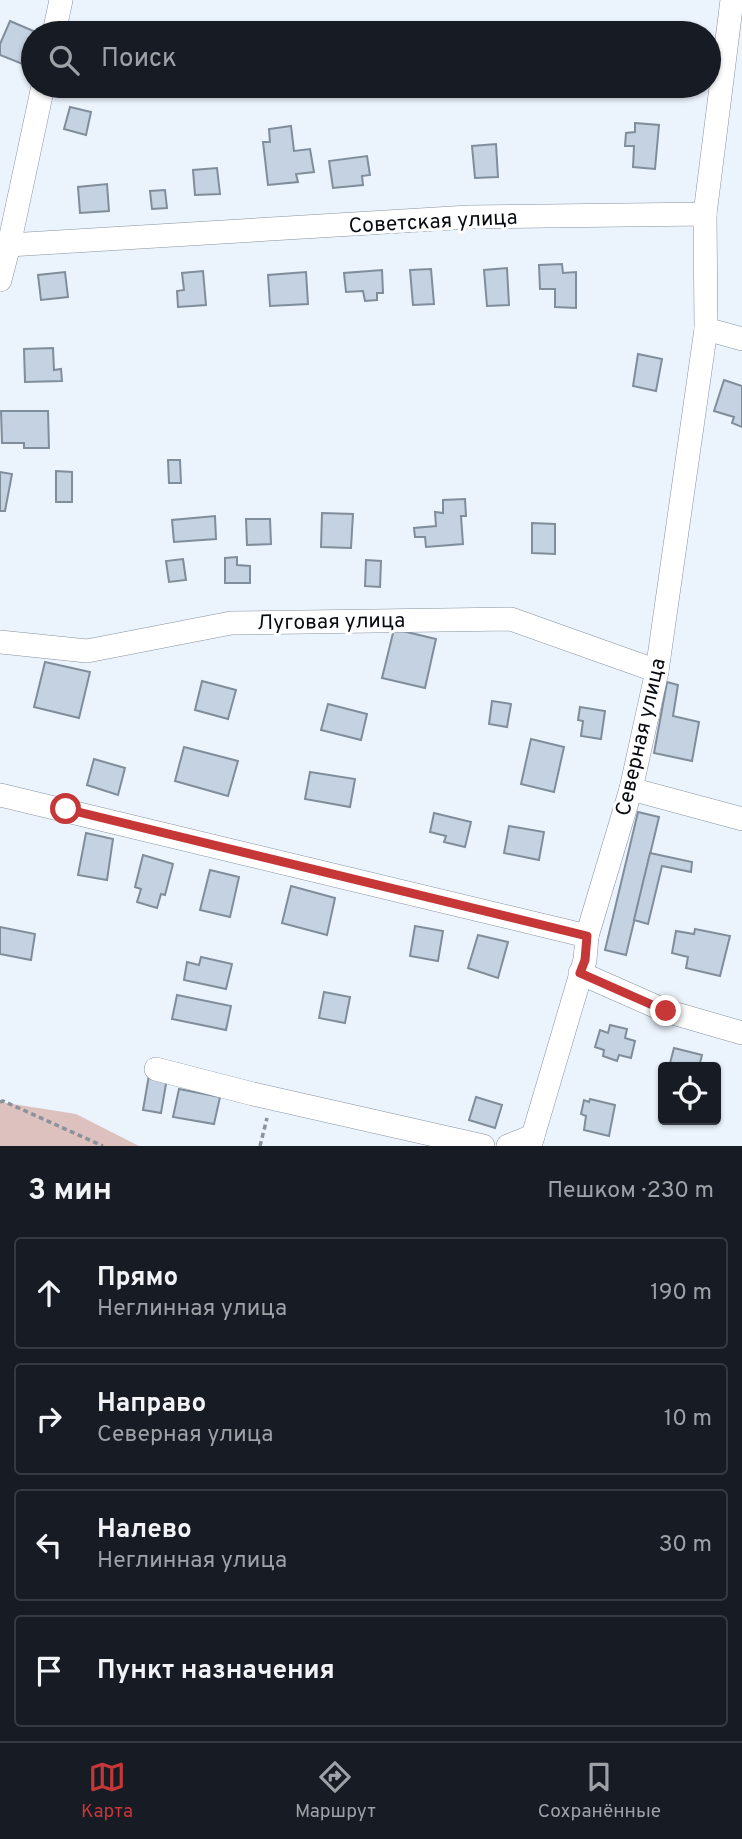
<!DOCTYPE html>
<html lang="ru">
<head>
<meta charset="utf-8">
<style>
  :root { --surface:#171b24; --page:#242831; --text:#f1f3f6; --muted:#9ea1a6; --line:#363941; --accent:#c63738 }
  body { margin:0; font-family:Overpass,sans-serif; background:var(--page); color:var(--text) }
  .controls { position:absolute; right:21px; bottom:21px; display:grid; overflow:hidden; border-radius:7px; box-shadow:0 2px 5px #0004 }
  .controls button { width:63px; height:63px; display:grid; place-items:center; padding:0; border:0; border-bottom:2px solid var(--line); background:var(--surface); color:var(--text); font:35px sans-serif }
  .stop { position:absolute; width:21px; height:21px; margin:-16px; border:5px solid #c63738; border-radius:50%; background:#fff }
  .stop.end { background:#c63738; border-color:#fff; box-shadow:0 2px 7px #0008 }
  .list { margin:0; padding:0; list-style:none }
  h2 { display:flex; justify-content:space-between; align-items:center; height:91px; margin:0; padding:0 28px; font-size:30px }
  h2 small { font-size:23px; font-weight:400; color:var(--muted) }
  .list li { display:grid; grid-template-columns:46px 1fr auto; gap:21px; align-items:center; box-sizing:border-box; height:112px; margin:0 14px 14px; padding:0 14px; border:2px solid var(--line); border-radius:7px }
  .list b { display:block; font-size:26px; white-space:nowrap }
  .list p { margin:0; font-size:23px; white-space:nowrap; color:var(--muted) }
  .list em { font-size:23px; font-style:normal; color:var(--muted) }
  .icon { flex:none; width:38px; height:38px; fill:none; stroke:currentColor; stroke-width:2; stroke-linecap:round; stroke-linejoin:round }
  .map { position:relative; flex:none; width:742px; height:1146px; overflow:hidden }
  .search { position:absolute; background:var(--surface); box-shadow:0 2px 5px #0004; left:21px; right:21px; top:21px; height:77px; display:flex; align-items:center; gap:18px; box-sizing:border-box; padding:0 24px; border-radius:38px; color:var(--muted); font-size:26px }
  .sheet { height:595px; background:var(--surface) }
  nav { display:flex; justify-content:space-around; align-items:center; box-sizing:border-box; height:98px; border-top:2px solid var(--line); background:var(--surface); font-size:19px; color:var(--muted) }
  nav a { display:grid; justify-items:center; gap:4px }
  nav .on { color:var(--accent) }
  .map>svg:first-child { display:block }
</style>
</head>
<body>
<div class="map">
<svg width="742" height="1146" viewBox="0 0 742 1146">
  <rect width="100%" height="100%" fill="#ebf3fc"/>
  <!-- green -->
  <polygon fill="#ddc1bf" points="0,1102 76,1114 139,1146 0,1146"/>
  <!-- building -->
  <g fill="#c4d2e1" stroke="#808d9b" stroke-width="2">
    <polygon points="10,21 38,33 33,33 33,44 25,65 0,55 0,44"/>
    <polygon points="70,107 91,112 86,135 64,129"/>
    <polygon points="635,123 659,125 655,169 633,167 634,146 625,146 626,133 635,132"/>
    <polygon points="291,126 294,151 310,149 314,172 296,174 298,182 268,185 263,142 270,142 269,129"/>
    <polygon points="496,144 498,177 475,178 472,146"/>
    <polygon points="367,156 370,175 362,176 363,185 333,188 329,161"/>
    <polygon points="217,168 220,194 195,195 193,170"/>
    <polygon points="107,184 109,211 80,213 78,187"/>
    <polygon points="165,190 167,208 152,209 150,191"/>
    <polygon points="562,264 563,273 576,272 576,308 555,307 555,289 540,289 539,265"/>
    <polygon points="507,268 509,305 487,306 484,270"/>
    <polygon points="431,269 434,304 413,305 410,270"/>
    <polygon points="382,270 383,293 377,293 377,300 365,301 363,291 346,292 344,273"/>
    <polygon points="203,271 206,305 178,307 177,291 184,290 182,273"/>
    <polygon points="65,272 68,297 41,300 38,275"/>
    <polygon points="306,272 308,304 270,306 268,275"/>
    <polygon points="53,348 54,370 61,369 62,381 25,382 24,349"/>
    <polygon points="638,354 662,359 656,391 633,386"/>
    <polygon points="724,380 742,386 742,427 732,423 734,417 714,411"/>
    <polygon points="1,411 48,411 49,448 24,448 24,443 2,443"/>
    <polygon points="168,460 180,460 181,483 169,483"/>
    <polygon points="56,471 72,472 72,502 56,502"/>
    <polygon points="0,472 12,474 5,511 0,511"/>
    <polygon points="465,499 466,516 461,516 463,544 426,547 425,537 415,537 414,528 436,526 435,512 443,513 443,500"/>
    <polygon points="322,513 353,514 351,548 321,547"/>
    <polygon points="215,516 216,539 174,542 172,520"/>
    <polygon points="246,519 270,519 271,544 247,545"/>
    <polygon points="532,523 555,524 555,554 532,553"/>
    <polygon points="237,557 237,565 250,566 250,583 225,583 225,558"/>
    <polygon points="183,559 186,580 169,582 166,561"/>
    <polygon points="366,560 381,561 380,587 365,586"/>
    <polygon points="394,629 436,639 425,688 382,678"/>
    <polygon points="45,662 90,672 79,718 34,707"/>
    <polygon points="202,681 236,690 228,719 195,710"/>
    <polygon points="667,682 678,685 673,716 699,722 692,761 654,753"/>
    <polygon points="492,701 511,704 507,727 489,724"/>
    <polygon points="328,704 367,714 361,740 321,730"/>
    <polygon points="580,707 605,711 601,739 581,736 583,721 578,720"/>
    <polygon points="531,739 564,747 554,792 521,784"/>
    <polygon points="184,747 238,761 228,796 175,781"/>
    <polygon points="94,759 125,768 118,795 87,785"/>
    <polygon points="310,772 355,779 350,807 305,799"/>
    <polygon points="638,812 659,817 626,955 605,950"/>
    <polygon points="434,813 471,822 465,847 444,842 446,836 430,832"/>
    <polygon points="509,826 544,832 539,860 504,853"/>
    <polygon points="86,833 113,839 107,880 78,875"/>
    <polygon points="650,853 692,862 691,872 662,866 648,924 634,920"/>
    <polygon points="143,855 173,864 165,895 161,894 157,908 137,902 141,889 135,887"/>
    <polygon points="210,870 239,877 230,917 200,910"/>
    <polygon points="291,886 335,898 327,935 282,923"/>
    <polygon points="415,926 443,931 438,961 410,956"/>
    <polygon points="0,927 35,934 31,960 0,954"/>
    <polygon points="695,929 730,936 720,976 686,968 688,957 672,953 676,931 694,934"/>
    <polygon points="478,935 508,942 498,978 468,968"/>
    <polygon points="201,957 232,964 226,989 184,980 187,962 199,965"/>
    <polygon points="324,992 350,997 345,1023 319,1018"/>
    <polygon points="177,995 231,1006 226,1030 172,1019"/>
    <polygon points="610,1025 627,1029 625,1038 635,1041 631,1058 619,1055 617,1061 603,1056 604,1050 595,1047 600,1030 608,1033"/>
    <polygon points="674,1048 702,1055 699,1067 669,1067"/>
    <polygon points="149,1075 167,1078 161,1113 143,1110"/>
    <polygon points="179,1089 220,1097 214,1124 173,1117"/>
    <polygon points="476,1097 502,1105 495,1128 469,1120"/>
    <polygon points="590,1099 615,1105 609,1136 584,1130 586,1116 581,1114 584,1100 589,1102"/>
  </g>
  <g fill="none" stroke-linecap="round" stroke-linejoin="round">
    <defs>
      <g id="minor">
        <polyline points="54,33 61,0"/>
        <polyline points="705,214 732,0"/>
        <polyline points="9,245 469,217 705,214 706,329 742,339"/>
        <polyline points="0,280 9,245 43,86"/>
        <polyline points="0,642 87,651 231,623 511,619 657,671"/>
        <polyline points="631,789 742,819"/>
        <polyline points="0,795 587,936"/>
        <polyline points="580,973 666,1011 742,1033"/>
        <polyline points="156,1069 253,1094 483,1146"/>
        <polyline points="508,1146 533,1136"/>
        <polyline points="530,1146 585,960 587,936 631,789 657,671 706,329"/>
      </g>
    </defs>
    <!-- minor casing -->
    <use href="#minor" stroke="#8693a1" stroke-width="24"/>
    <!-- path -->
    <g stroke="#8c9299" stroke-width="3.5" stroke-dasharray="5 3.5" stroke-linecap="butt">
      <polyline points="0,1102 3,1101 103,1146"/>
      <polyline points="260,1146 267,1118"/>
    </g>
    <!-- minor -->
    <use href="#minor" stroke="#fff" stroke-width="23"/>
  </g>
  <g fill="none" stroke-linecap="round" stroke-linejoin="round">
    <!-- route -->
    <polyline stroke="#c63738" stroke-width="9" points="66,809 587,936 585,960 580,973 666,1011"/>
  </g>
  <g text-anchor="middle" stroke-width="6" stroke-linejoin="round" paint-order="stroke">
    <!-- street labels -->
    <g font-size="21" fill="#080c11" stroke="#fff">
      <text transform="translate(433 221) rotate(-3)" y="7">Советская улица</text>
      <text transform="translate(331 621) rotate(-1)" y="7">Луговая улица</text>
      <text transform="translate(640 737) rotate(-77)" y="7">Северная улица</text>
    </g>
  </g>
</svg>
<div class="controls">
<button><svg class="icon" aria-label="locate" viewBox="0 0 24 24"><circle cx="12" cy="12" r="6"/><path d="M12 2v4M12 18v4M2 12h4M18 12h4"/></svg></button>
</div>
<div class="stop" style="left:66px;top:809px"></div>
<div class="stop end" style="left:666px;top:1011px"></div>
<div class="search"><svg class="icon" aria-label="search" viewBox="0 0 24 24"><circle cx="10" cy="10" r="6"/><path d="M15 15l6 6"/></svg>Поиск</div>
</div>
<section class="sheet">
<h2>3 мин<small>Пешком · 230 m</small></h2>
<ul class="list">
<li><svg class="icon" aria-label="ahead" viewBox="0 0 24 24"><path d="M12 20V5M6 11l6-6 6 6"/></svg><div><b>Прямо</b><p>Неглинная улица</p></div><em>190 m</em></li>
<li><svg class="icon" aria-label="right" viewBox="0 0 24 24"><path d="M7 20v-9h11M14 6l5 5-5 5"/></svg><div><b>Направо</b><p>Северная улица</p></div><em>10 m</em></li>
<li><svg class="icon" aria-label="left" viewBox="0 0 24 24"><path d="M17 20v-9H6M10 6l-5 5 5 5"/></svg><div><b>Налево</b><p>Неглинная улица</p></div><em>30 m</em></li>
<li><svg class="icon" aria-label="arrive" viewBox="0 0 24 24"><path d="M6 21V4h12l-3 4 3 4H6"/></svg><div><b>Пункт назначения</b></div></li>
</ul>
</section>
<nav>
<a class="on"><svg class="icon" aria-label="map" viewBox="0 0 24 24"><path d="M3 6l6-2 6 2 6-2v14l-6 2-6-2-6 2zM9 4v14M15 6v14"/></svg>Карта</a>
<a><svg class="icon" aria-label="directions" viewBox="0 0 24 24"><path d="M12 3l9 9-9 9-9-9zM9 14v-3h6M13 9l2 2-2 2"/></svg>Маршрут</a>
<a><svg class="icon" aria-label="saved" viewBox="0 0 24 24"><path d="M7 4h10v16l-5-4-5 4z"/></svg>Сохранённые</a>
</nav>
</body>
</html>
